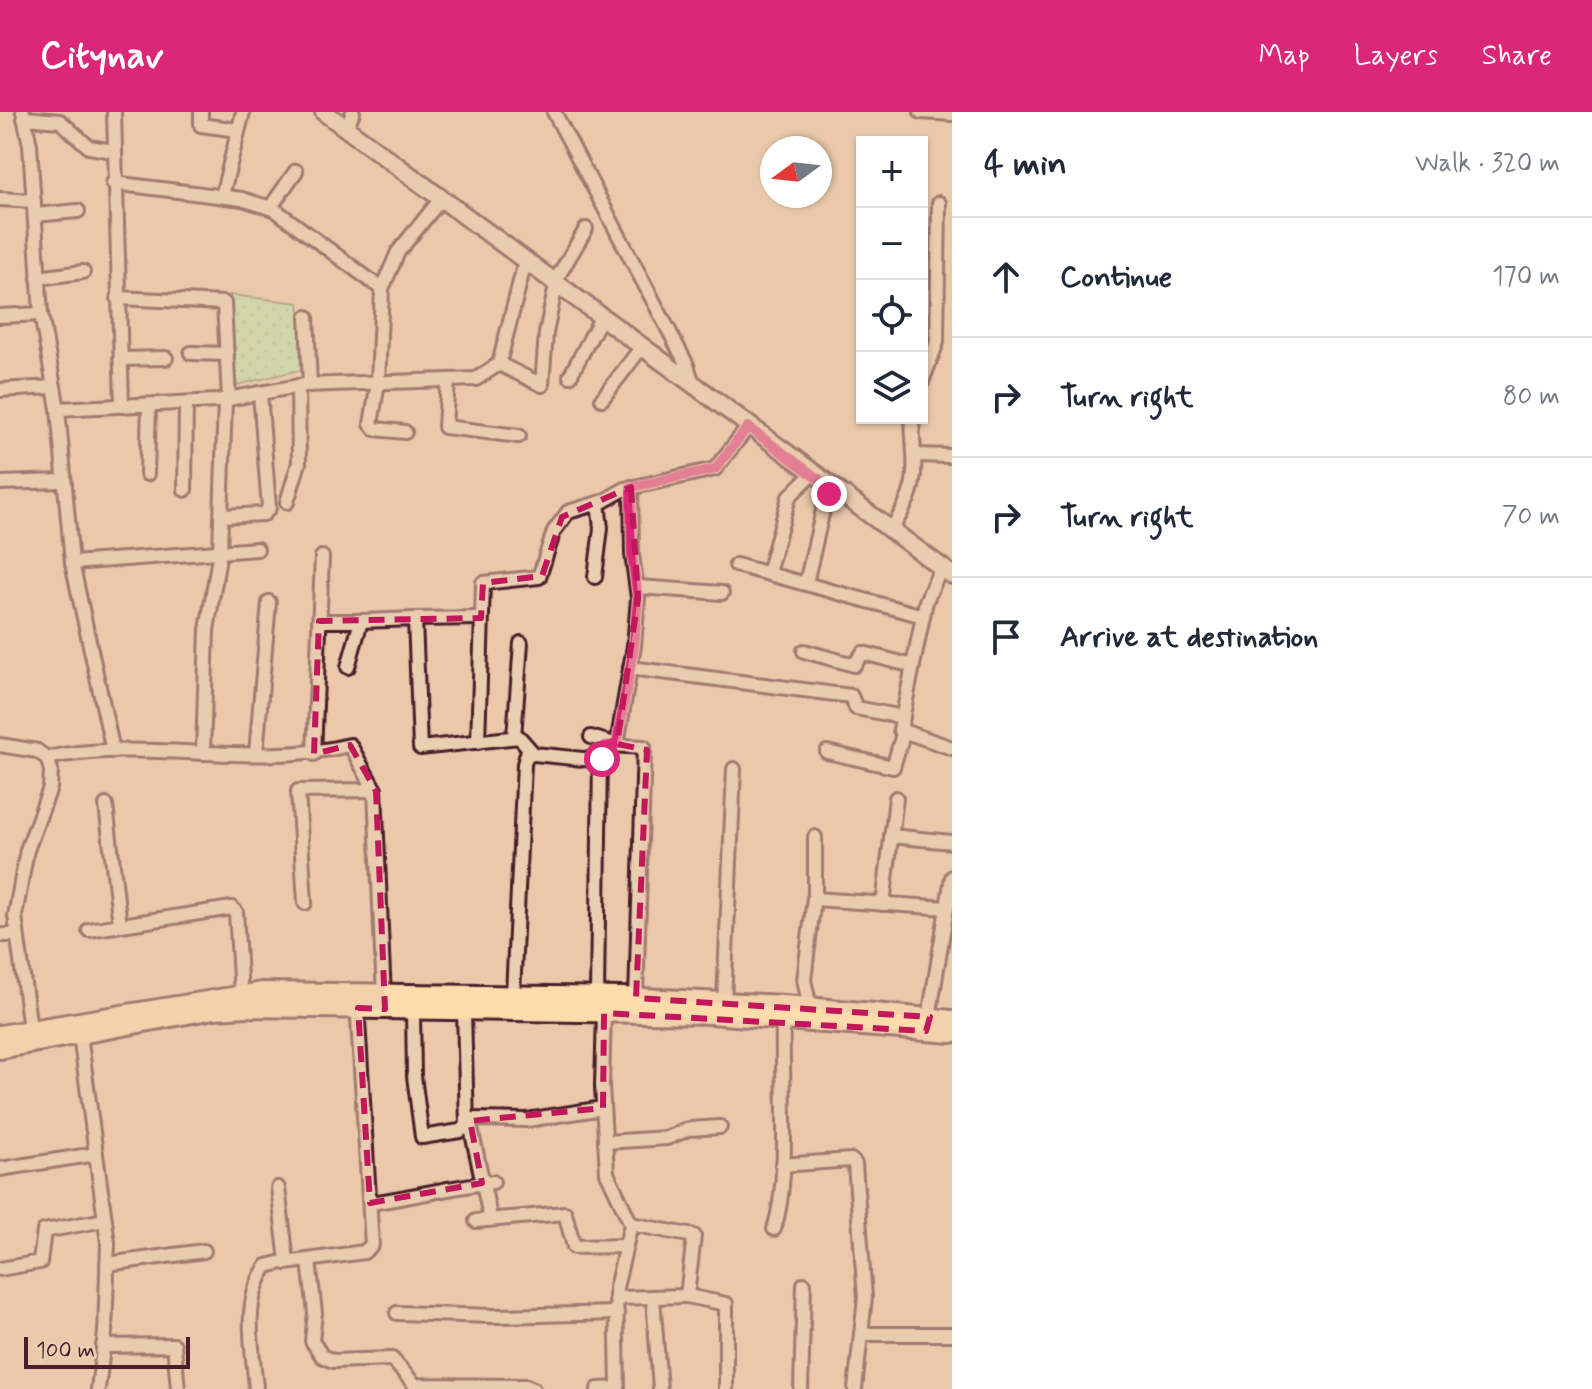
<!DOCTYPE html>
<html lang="en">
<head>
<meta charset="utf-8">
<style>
  :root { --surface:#fff; --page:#f6f6f7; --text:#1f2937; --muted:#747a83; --line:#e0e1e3; --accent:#db2777 }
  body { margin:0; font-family:Mynerve,sans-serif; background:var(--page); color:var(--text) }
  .controls { position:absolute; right:24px; top:24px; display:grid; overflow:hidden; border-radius:0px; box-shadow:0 2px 6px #0004 }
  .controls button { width:72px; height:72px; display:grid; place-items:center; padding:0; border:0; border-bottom:2px solid var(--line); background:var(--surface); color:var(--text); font:40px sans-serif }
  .compass { position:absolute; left:760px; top:24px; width:72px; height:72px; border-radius:50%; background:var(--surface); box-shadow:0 2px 6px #0004; rotate:255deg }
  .scale { position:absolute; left:24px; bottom:20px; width:166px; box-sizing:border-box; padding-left:8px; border:4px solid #4a1f2b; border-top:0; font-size:22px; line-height:28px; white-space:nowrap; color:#4a1f2b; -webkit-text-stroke:6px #e9cfb0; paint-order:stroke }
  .stop { position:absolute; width:24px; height:24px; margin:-18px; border:6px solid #db2777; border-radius:50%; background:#fff }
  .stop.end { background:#db2777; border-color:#fff; box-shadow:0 2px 8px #0008 }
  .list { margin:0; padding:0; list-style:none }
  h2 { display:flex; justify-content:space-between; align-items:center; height:104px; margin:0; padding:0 32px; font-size:34px }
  h2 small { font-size:26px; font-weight:400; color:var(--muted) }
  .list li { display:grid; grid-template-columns:52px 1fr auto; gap:24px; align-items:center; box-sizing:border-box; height:120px; padding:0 32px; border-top:2px solid var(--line) }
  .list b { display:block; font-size:30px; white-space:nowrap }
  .list em { font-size:26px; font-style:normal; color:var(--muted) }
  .icon { flex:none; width:44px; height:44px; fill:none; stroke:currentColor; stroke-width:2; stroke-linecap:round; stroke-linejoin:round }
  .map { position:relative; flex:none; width:952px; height:1277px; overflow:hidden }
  header { display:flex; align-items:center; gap:48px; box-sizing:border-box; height:112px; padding:0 40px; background:var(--accent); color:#fff }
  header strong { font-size:38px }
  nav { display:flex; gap:44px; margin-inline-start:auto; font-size:28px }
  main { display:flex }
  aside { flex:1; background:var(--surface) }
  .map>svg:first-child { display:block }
</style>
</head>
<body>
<header>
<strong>Citynav</strong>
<nav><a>Map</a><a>Layers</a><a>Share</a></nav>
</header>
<main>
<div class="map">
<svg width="952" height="1277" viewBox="0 0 952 1277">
  <defs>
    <pattern id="park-dots" width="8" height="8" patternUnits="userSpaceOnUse" patternTransform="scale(2)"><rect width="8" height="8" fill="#b3e6a7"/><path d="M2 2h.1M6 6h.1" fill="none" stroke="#9bc590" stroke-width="1.8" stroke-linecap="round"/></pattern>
  </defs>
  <rect width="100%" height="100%" fill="#eac9ab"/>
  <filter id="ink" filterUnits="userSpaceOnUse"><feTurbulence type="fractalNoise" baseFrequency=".0125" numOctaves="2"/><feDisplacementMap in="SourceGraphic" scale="16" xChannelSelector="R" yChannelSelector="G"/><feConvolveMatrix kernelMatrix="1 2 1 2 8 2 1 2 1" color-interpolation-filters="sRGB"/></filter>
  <g filter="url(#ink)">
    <!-- park -->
    <polygon fill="url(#park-dots)" stroke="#7e8269" stroke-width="2" points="230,183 299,191 304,257 232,274"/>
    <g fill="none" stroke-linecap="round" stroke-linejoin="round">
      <defs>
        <g id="street">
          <polyline points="23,0 30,33 41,202 58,297 72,451 113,639"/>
          <polyline points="114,0 122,294"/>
          <polyline points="201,0 201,13 238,18"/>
          <polyline points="554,0 687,253 693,272"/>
          <polyline points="921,0 952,2"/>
          <polyline points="24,6 60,9 89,35 113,39"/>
          <polyline points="346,17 353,0"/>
          <polyline points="113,71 242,87 274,97 382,177 378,271 371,312 375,317 405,320"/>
          <polyline points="222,84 243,0"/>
          <polyline points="0,87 34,89"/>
          <polyline points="270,96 296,59"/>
          <polyline points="35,103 78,99"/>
          <polyline points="38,166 83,160"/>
          <polyline points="554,171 586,117"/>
          <polyline points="382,177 398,140 441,87"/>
          <polyline points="118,186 224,191 229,287"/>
          <polyline points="0,204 41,202"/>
          <polyline points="307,205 310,273"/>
          <polyline points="191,241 227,242"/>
          <polyline points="120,247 166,246"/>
          <polyline points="499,252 542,273 546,221 556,173"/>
          <polyline points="570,264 601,206"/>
          <polyline points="448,268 445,315 519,324"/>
          <polyline points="922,270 937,230 939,91"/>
          <polyline points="0,278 54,275"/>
          <polyline points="602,287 641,236"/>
          <polyline points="58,297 217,289 304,273 476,267 499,252 525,150"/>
          <polyline points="915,343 952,344"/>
          <polyline points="147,362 149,293"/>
          <polyline points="0,371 63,369"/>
          <polyline points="185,378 186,291"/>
          <polyline points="287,390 299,351 298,274"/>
          <polyline points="222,404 264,402 269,396 260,281"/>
          <path d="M890,419C922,372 914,359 912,306"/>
          <polyline points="72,451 257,437"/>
          <polyline points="736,453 923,504"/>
          <polyline points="941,456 926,489 900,618 952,636"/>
          <polyline points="768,461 789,385 812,362"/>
          <polyline points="595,465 601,416 598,391"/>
          <polyline points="806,471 823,398 832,377"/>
          <polyline points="639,475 722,481"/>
          <polyline points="415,507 480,506"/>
          <polyline points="319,509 361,509 348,555"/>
          <polyline points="361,509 415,507 420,636 519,625 534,642 593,648 609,633 644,635 636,886"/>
          <polyline points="804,539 854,553 863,541 913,554"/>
          <polyline points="630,556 851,584 856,596 903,605"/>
          <polyline points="514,625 521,531"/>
          <polyline points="591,625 614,632"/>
          <polyline points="478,630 483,471 539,465 554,419 568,400 602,390 625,377 715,357 748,315"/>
          <polyline points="617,632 634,534 638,486 632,442 631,375"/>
          <polyline points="0,633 37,639 47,646 51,658 50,676 27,738 15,804 30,917"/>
          <polyline points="827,640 893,655 903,622"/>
          <polyline points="203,641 207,518 220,439 225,288"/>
          <polyline points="256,642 269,490"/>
          <polyline points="314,642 322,445"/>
          <path d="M47,646C146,625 251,657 350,633L375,678"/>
          <polyline points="106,693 120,813"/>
          <polyline points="891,724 952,730"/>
          <polyline points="815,725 815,787 947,796"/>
          <polyline points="305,791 298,679 375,678 384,886"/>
          <polyline points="883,792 896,686"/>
          <polyline points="89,818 232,796 236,800 241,882"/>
          <polyline points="0,823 17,823"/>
          <polyline points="513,882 524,652 528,638"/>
          <polyline points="597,884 600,644"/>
          <polyline points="724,890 734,657"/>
          <polyline points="810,895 804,868 814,786"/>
          <polyline points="413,899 414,964 422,1025 460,1019 467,1014 464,899"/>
          <polyline points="604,901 602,974 607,1061 631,1112 616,1176 618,1277"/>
          <polyline points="928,912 952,765"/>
          <polyline points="80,923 108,1131 105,1221 98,1277"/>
          <polyline points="605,1030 667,1026 689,1017 720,1015"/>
          <polyline points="782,1053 851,1048 855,1052 865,1186 855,1277"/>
          <polyline points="0,1057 96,1042"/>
          <path d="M370,1091C413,1085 450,1075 493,1070"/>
          <polyline points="489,1100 469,1007 527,1008 603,996"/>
          <polyline points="476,1109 565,1101 574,1135 626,1134"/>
          <path d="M774,1117C791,1065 781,966 783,907"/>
          <polyline points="309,1149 315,1201 312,1229 322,1244 333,1249 392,1247 415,1273 526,1274 533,1277"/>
          <polyline points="286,1151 364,1140 372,1133 357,892"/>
          <polyline points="107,1152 204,1139"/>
          <polyline points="0,1157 40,1150 44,1119 105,1108"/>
          <polyline points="687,1184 726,1192 726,1277"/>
          <polyline points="616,1186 687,1184 694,1124 631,1112"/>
          <polyline points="653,1186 660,1277"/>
          <polyline points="397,1201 494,1204 617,1201"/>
          <polyline points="861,1222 952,1222"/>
          <polyline points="103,1234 174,1233 178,1277"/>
          <path d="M256,1277C253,1236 241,1189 267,1154L287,1149L278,1076"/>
          <polyline points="598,1277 618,1276"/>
          <polyline points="801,1277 804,1172"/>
        </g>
        <polyline id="secondary" points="324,0 952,463"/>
        <g id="primary">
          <polyline points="0,923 262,880 622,885 784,893 952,908"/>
          <polyline points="0,937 214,897 247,895 710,902 952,921"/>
        </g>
      </defs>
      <!-- street casing -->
      <use href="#street" stroke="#4a1f2b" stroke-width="18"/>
      <!-- secondary casing -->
      <use href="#secondary" stroke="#4a1f2b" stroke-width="22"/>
      <!-- primary casing -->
      <use href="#primary" stroke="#4a1f2b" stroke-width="24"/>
      <!-- street -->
      <use href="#street" stroke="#e9cfb0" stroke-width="12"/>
      <!-- secondary -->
      <use href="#secondary" stroke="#e9cfb0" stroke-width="16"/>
      <!-- primary -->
      <use href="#primary" stroke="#fddcac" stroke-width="18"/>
    </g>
  </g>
  <g fill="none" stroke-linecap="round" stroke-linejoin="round" filter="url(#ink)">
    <!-- route -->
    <polyline stroke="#db2777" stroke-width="10" points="602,647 600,644 605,635 617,632 634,534 638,486 632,442 631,375 715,357 748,315 832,377 829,382"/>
  </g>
  <!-- marked area -->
  <path d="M0 0H952V1277H0ZM631,375L638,486L617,632L647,638L636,886L930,905L926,919L604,901L603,996L470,1009L482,1071L370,1091L358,896L385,897L376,679L350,633L314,642L319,509L481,506L483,471L542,464L562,405Z" fill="#eac9ab" fill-opacity=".55" fill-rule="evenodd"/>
  <path fill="none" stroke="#c2185b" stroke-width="6" stroke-dasharray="16 10" stroke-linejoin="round" d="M631,375L638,486L617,632L647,638L636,886L930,905L926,919L604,901L603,996L470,1009L482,1071L370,1091L358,896L385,897L376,679L350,633L314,642L319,509L481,506L483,471L542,464L562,405Z"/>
</svg>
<div class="controls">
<button>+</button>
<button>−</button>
<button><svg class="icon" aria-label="locate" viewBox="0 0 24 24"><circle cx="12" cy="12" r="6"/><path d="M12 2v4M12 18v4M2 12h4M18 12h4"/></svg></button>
<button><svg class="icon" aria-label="layers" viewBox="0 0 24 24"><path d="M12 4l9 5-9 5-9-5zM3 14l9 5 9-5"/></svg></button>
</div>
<svg class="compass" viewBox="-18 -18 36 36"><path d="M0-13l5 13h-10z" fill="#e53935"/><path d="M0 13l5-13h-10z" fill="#747a83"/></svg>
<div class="scale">100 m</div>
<div class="stop" style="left:602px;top:647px"></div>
<div class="stop end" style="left:829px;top:382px"></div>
</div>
<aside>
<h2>4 min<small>Walk · 320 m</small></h2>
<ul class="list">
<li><svg class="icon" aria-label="ahead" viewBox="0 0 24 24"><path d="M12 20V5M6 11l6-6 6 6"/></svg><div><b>Continue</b></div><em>170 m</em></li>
<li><svg class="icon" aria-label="right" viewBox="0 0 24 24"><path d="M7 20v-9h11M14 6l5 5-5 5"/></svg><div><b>Turn right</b></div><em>80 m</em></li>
<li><svg class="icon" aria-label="right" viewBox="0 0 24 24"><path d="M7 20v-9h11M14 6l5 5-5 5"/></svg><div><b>Turn right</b></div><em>70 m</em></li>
<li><svg class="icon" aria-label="arrive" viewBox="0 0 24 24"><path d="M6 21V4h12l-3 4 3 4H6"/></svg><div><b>Arrive at destination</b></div></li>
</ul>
</aside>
</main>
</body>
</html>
